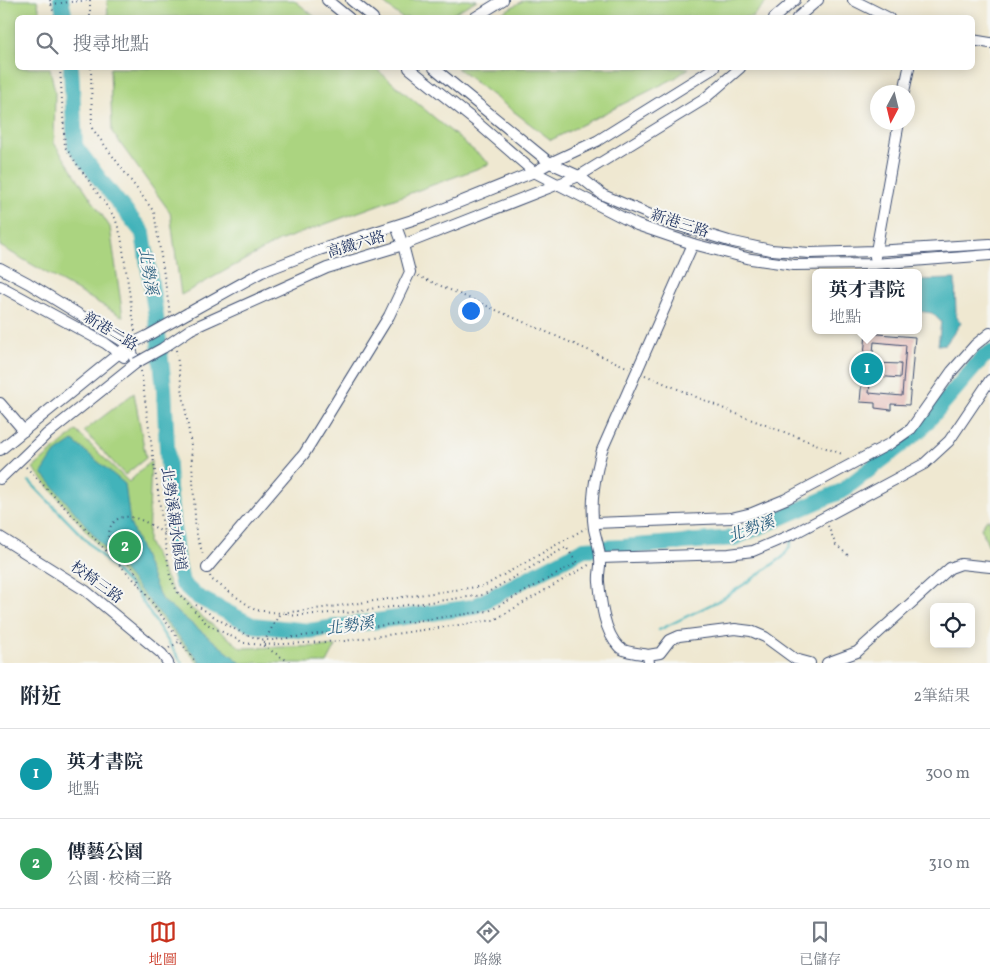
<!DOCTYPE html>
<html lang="zh-TW">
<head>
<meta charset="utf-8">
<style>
  :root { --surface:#fff; --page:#f6f6f7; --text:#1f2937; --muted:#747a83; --line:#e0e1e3; --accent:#c8321e }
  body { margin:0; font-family:Vollkorn,"Noto Serif TC",serif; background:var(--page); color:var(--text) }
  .controls { position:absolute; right:15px; bottom:15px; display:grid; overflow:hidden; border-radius:8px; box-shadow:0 2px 12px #0003 }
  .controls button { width:45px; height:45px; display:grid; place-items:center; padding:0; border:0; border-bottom:1px solid var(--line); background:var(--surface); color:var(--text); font:25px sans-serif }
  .compass { position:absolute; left:870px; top:85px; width:45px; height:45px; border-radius:50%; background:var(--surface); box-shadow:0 2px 12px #0003; rotate:187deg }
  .you { position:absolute; left:470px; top:310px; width:18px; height:18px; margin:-12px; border:4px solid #fff; border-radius:50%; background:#1a73e8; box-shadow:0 0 0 8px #1a73e833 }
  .badge { display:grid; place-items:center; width:32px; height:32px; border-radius:50%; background:var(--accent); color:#fff; font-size:16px; font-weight:700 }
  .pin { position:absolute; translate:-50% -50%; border:2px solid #fff; box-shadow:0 1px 5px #0006 }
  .popup { position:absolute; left:812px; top:269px; width:110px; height:65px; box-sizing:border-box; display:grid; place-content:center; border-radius:8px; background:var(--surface); filter:drop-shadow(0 1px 4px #0005); font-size:16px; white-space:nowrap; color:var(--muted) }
  .popup b { font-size:19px; color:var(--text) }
  .popup::after { content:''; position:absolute; left:50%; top:100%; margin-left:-10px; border:10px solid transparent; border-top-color:var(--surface) }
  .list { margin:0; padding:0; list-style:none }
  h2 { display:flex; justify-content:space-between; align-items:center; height:65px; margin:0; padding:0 20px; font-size:21px }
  h2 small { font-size:16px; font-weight:400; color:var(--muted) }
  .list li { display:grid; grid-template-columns:32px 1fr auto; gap:15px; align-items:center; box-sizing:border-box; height:90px; padding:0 20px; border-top:1px solid var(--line) }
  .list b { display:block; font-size:19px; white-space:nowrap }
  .list p { margin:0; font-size:16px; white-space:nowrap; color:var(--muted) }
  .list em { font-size:16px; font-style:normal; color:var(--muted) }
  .icon { flex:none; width:28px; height:28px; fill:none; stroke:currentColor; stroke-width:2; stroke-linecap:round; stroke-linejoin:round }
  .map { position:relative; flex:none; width:990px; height:663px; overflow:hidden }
  .search { position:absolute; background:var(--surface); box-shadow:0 2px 12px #0003; left:15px; right:15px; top:15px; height:55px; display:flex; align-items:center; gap:12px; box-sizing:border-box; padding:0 18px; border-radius:8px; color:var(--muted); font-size:19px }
  .sheet { height:245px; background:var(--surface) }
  nav { display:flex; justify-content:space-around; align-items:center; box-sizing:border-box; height:70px; border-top:1px solid var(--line); background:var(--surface); font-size:14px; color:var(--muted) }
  nav a { display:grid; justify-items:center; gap:2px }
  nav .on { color:var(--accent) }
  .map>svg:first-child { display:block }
</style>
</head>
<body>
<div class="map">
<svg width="990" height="663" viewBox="0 0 990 663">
  <rect width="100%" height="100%" fill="#f6f6f2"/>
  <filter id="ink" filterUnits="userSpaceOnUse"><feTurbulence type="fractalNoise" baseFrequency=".02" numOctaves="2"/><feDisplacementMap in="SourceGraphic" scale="10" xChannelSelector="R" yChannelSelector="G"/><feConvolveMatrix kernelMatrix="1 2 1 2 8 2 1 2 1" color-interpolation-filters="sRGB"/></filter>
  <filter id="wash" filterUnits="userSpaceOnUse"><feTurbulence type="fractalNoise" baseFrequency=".0096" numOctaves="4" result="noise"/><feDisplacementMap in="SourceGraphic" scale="20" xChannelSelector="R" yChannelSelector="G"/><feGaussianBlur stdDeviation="1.12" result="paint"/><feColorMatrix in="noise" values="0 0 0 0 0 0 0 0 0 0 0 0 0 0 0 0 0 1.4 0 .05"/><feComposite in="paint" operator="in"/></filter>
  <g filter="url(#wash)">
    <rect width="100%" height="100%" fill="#efe8d1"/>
    <!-- green -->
    <g fill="#abd480" stroke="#63826f">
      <polygon points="0,0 37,0 41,17 18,18 18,68 50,68 55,92 54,143 110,227 123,317 0,246"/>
      <polygon points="107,0 294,0 315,17 108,17"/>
      <polygon points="380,0 477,0 447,17 402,18"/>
      <polygon points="524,0 768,0 752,17 495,17"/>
      <polygon points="110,68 375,68 490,164 279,241 181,295 170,212 112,132"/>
      <polygon points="457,68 689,68 675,78 551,140"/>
      <polygon points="134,393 146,458 125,475 84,431"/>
      <polygon points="76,431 129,482 151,461 148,542 175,595 241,648 336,646 327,663 198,663 33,468"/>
      <polygon points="986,520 990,520 990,549 981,528"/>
    </g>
    <!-- water -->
    <g fill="#43b3ba" stroke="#2f718c">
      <polygon points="955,279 956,316 961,323 946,344 938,345 941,322 932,313 918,311 918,280"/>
      <polygon points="73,441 125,484 130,523 161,599 241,663 201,663 42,473 54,454"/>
    </g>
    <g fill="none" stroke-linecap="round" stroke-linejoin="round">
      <!-- stream -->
      <g stroke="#43b3ba" stroke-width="2.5">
        <polyline points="29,481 137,593 182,663"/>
        <polyline points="659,630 722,599 755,577 783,557 790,546 792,538"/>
      </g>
      <!-- river -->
      <g stroke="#43b3ba" stroke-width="16">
        <polyline points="61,0 65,18"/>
        <polyline points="71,68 75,146 101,181 143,233 156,316 164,388 169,488 176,555 182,583 196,596 252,625 309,631 473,607 584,549 624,547 734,538 842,491 919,431 983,357 990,353"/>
      </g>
    </g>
    <g id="blocks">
      <!-- building -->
      <g fill="#dfa6a1" fill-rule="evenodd">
        <path d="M866,333L915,337L909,405L891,404V410L875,408V403L860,402ZM874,342L906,345L902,396L869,393Z"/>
        <polygon points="875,363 901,364 900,378 875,376"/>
      </g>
    </g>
  </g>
  <g filter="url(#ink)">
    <use href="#blocks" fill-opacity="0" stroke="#3b4b6f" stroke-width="1"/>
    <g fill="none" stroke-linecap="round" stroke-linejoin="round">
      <defs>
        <g id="minor">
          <polyline points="327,0 349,18"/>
          <polyline points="351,0 373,18"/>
          <polyline points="853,0 889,18"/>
          <polyline points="474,18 503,0"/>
          <polyline points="774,18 795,0"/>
          <polyline points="797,18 818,0"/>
          <polyline points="972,40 990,43"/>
          <polyline points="409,68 474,120 534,172 637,225 693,244 751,259 794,265 874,264 990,255"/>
          <polyline points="434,68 550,163 579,176 603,195 670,223 729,241 771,250 810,253 875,251 990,244"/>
          <polyline points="904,92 909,68"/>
          <polyline points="875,257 899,122"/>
          <polyline points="0,268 28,283 129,345 136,363"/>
          <polyline points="0,286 105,343 124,357"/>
          <polyline points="188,313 262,272 319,250 428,215 534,172 550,163 597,141 714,68"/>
          <polyline points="191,329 327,268 403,245 579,176 703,100 740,68"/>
          <polyline points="0,403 24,431"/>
          <polyline points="0,450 129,345"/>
          <polyline points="0,479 46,435 136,363"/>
          <polyline points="594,523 731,518 752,513 786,499 891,443 911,429 952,371 975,345 990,333"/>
          <polyline points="0,537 86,591 162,654 168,663"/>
          <polyline points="600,558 729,554 753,551 795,533 924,464 949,441 990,380"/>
          <polyline points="207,568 304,454 389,316 410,272 403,245 396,226"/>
          <polyline points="648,655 660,653 670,640 679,636 735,629 751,631 765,637 795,659 810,663"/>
          <path d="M649,663L648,655C640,653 625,653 619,647C604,632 601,602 599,582C598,574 601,567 600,559C600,549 596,539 594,529C590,502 595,476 602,450L693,244"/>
          <polyline points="827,663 857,652 950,568 961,564 990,567"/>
        </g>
      </defs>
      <!-- minor casing -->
      <use href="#minor" stroke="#3b4b6f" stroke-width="12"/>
      <!-- path -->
      <g stroke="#3b4b6f" stroke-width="2" stroke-dasharray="1 4" stroke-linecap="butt">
        <polyline points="50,0 55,18"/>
        <polyline points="90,0 90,18"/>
        <polyline points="51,4 90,0"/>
        <polyline points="60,68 65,147 115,218 121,236 135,331"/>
        <polyline points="91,68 92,128 154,212 170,313"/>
        <polyline points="418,276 629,368"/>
        <polyline points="176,350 191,445 196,534 204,557"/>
        <polyline points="141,371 170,577 178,593 207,624 244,643 262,645 344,641 494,620 592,563"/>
        <polyline points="645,375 734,413 842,454"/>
        <polyline points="26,467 140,586 196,663"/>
        <polyline points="828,526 836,545 850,557"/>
        <polyline points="210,576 211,579 255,610 280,613 308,610 484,586 586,528"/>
        <path d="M140,586C141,570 115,552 108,538C109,535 109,529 111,526C124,505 151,525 165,534"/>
        <path d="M196,605C219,619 246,641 273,640L489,611L577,563L566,547L483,595L346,613L345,612L286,616V612"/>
        <polyline points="264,642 262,645 291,663"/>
        <polyline points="169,648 180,641"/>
      </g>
      <!-- minor -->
      <use href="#minor" stroke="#fff" stroke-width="10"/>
      <defs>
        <g id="minor-bridge">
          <polyline points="129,345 147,336 188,313"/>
          <polyline points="136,363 163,348 191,329"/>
        </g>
      </defs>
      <!-- minor-bridge casing -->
      <use href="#minor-bridge" stroke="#3b4b6f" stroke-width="12" stroke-linecap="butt"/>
      <!-- path-bridge -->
      <polyline stroke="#3b4b6f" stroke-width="2" stroke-dasharray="1 4" stroke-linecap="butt" points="264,642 280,613"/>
      <!-- minor-bridge -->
      <use href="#minor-bridge" stroke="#fff" stroke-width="10"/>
    </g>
  </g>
  <g text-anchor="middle" stroke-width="4" stroke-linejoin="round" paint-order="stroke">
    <!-- street labels -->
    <g font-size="15" fill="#1b2f5e" stroke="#f6f6f2">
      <text transform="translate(680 223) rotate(18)" y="5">新港三路</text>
      <text transform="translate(356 244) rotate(-17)" y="5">高鐵六路</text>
      <text transform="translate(111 331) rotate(31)" y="5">新港二路</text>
      <text transform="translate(174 519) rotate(82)" y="5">北勢溪親水廊道</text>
      <text transform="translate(97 582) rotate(36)" y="5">校椅三路</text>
    </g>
    <!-- water labels -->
    <g font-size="16" font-style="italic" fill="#295d7e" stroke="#f6f6f2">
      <text transform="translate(149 271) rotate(81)" y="6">北勢溪</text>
      <text transform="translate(751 528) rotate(-20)" y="6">北勢溪</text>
      <text transform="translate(350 625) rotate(-8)" y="6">北勢溪</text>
    </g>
  </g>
</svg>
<div class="controls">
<button><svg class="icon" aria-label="locate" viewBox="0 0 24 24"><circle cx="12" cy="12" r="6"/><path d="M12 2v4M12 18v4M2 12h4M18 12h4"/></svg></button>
</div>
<svg class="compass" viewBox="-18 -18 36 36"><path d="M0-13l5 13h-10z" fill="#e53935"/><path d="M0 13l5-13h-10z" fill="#747a83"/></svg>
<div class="you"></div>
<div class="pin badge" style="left:867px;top:369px;background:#0f9aa8">1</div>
<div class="popup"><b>英才書院</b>地點</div>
<div class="pin badge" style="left:125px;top:547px;background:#2e9e5b">2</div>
<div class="search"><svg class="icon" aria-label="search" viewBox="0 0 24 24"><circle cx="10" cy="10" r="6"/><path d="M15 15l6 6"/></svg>搜尋地點</div>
</div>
<section class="sheet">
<h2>附近<small>2筆結果</small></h2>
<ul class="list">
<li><span class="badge" style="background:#0f9aa8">1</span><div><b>英才書院</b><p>地點</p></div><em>300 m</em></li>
<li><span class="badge" style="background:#2e9e5b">2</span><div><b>傳藝公園</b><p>公園 · 校椅三路</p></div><em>310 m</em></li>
</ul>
</section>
<nav>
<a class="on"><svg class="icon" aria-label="map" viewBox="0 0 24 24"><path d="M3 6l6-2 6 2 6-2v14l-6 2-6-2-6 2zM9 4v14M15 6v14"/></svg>地圖</a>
<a><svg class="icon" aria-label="directions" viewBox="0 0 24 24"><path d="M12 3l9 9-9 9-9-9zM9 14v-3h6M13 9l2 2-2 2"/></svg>路線</a>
<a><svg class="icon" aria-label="saved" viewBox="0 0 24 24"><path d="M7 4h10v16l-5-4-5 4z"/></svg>已儲存</a>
</nav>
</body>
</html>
